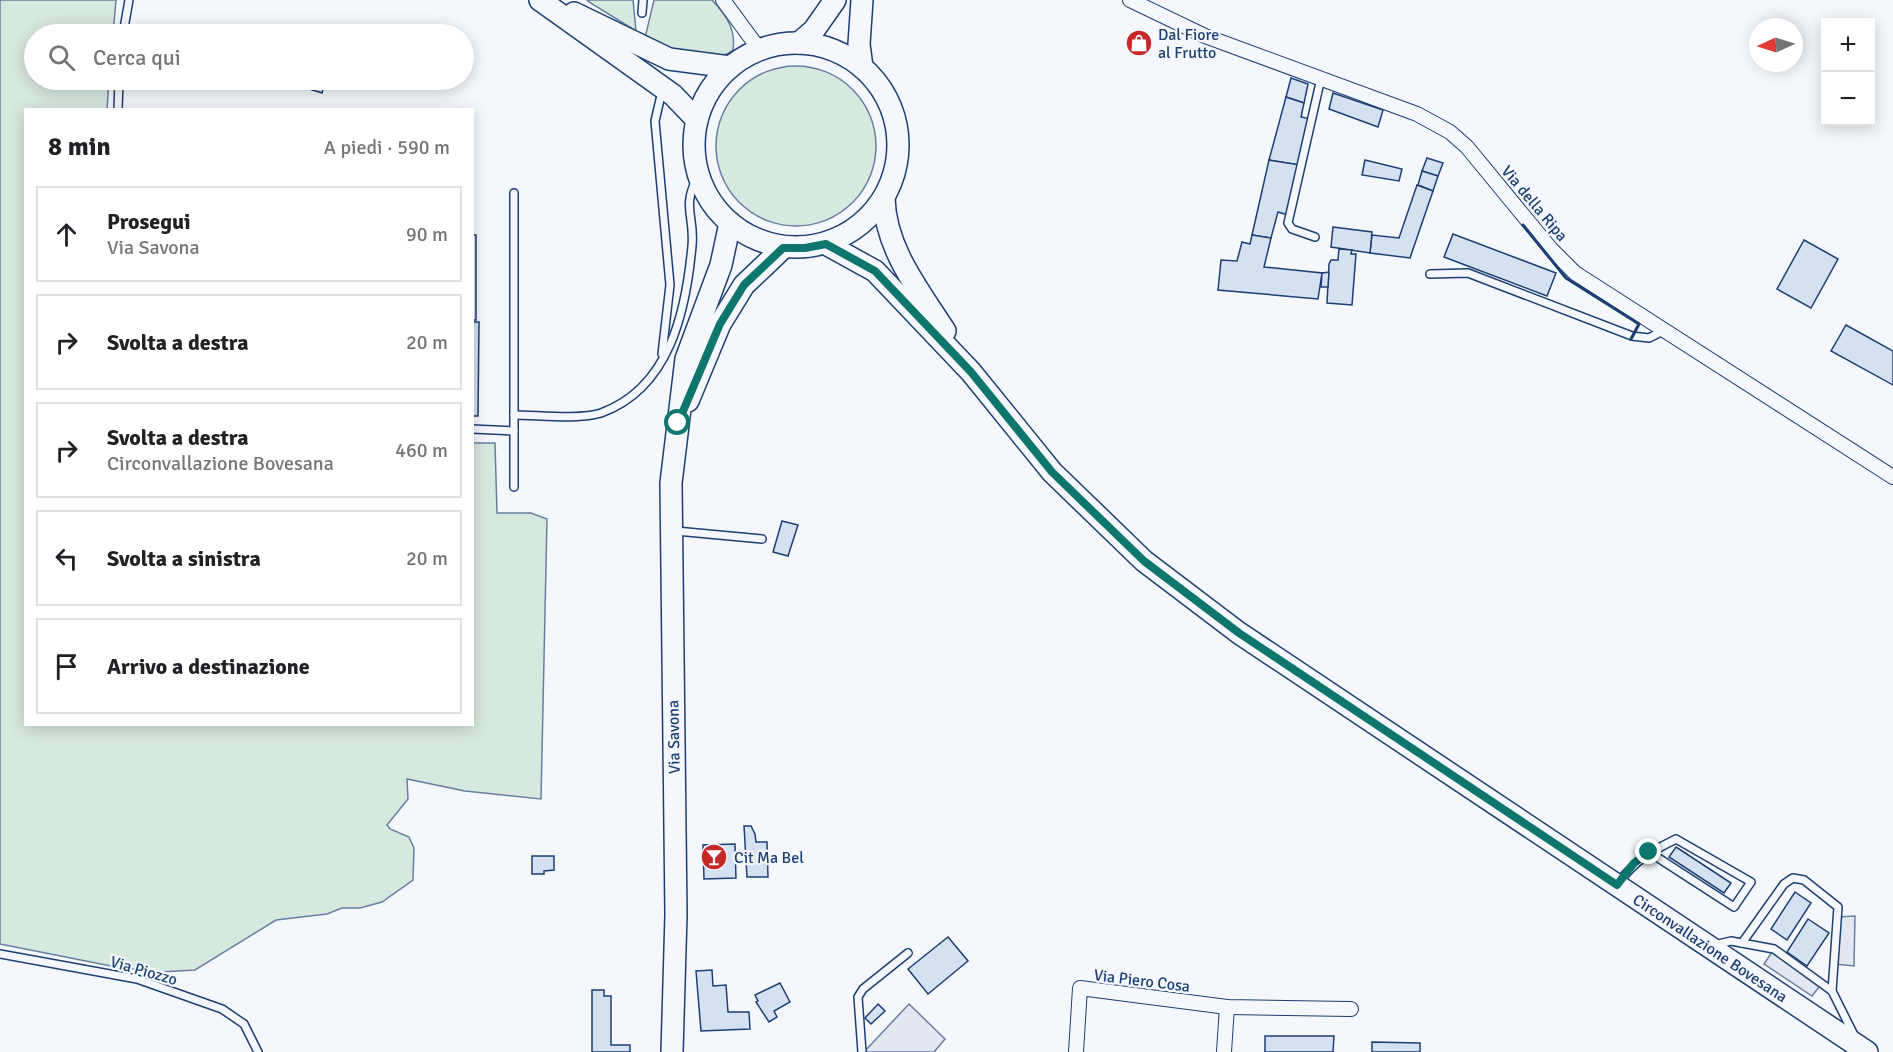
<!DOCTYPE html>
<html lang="it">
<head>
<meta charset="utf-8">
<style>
  :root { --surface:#fff; --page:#f6f6f6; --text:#202124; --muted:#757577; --line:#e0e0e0 }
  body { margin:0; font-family:Signika,sans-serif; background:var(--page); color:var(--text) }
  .controls { position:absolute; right:18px; top:18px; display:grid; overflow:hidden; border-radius:0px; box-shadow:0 3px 15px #0003 }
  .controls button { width:54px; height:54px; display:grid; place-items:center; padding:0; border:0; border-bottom:2px solid var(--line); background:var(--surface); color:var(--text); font:30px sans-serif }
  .compass { position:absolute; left:1749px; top:18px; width:54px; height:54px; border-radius:50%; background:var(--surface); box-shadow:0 3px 15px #0003; rotate:266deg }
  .stop { position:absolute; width:18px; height:18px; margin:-14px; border:4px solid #0f766e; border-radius:50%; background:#fff }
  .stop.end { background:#0f766e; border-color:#fff; box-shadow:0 2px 6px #0008 }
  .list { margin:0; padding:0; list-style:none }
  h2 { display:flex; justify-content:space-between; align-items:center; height:78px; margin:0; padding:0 24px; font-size:26px }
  h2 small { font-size:20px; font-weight:400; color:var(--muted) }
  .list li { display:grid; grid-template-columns:39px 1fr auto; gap:18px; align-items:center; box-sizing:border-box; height:96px; margin:0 12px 12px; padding:0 12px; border:2px solid var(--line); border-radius:0px }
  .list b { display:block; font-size:22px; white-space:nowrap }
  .list p { margin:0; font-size:20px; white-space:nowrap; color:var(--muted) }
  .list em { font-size:20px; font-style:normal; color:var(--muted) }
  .icon { flex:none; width:33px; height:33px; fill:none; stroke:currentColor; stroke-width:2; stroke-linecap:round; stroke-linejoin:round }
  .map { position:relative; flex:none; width:1893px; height:1052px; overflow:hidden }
  .search { position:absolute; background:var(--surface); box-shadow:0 3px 15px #0003; left:24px; top:24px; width:450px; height:66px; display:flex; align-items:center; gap:15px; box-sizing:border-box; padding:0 21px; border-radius:33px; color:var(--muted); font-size:22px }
  .panel { position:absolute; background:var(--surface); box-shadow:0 3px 15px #0003; left:24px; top:108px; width:450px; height:618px; border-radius:0px }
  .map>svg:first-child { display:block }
</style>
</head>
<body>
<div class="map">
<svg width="1893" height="1052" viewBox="0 0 1893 1052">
  <rect width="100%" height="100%" fill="#f4f7fb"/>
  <!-- green -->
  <g fill="#d7e8df" stroke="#687fa3" stroke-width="1.5">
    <polygon points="0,0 116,0 113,34 34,34 34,80 109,80 107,109 26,110 26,724 472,724 473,443 495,443 497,513 531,513 547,519 541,799 465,791 407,779 408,799 387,825 390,829 409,837 414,848 413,880 382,902 360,908 342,908 327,914 276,920 195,970 161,972 116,967 0,944"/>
    <polygon points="587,0 633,0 636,31 589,2"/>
    <path d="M654,0H712C726,15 736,29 733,50C715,67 665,46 645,38Z"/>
    <circle cx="796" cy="146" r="80"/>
  </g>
  <!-- parking -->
  <g fill="#e3e8f0" stroke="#687fa3" stroke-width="1.5">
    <polygon points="1855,916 1854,966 1835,964 1838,917"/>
    <polygon points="1774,949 1823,982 1812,996 1764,964"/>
    <polygon points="909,1004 945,1039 934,1052 864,1052"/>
  </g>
  <!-- building -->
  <g fill="#d5e0f0" stroke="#1d3f73" stroke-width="1.5">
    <polygon points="1291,78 1308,84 1304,103 1286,97"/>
    <polygon points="281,80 326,80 322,93"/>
    <polygon points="1333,93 1383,110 1378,127 1329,109"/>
    <polygon points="1286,97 1304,103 1301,117 1311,119 1300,165 1269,160"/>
    <polygon points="1427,158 1443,163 1438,176 1422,171"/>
    <polygon points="1269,160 1300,165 1288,215 1278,212 1271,238 1252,235"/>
    <polygon points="1365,160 1402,169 1399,181 1362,175"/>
    <polygon points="1422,171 1438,176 1433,191 1418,185"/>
    <polygon points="1417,185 1433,191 1410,258 1370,253 1372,235 1399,238"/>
    <polygon points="1333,227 1372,232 1370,253 1331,247"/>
    <polygon points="1453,234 1556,273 1547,296 1444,257"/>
    <rect x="472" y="235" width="4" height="85"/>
    <polygon points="1252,235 1271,238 1264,267 1322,273 1318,299 1218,290 1221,260 1237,261 1242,242 1250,244"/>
    <polygon points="1804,240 1838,259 1811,308 1777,289"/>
    <polygon points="1339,249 1352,250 1351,254 1356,254 1352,305 1327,303 1329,264 1331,260 1338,260"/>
    <polygon points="1329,272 1328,287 1321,287 1322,273"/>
    <polygon points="472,322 479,322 478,416 472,416"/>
    <polygon points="1846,325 1893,351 1893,385 1831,351"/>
    <polygon points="782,521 798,525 788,556 773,552"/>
    <polygon points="744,826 751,826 755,834 756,842 767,842 768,877 747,877"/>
    <polygon points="735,844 736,878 704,879 703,845"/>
    <polygon points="1676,847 1731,883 1724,893 1669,857"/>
    <polygon points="532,856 554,856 554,870 544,871 544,874 532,874"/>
    <polygon points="1795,892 1811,903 1787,940 1771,929"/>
    <polygon points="1808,919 1829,933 1807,966 1787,952"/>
    <polygon points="948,937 968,961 928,994 908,969"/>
    <polygon points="712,970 713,986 726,985 728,1012 749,1012 750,1029 701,1031 696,971"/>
    <polygon points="780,983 790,1002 774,1011 777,1017 769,1022 756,1002 758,1001 755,995"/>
    <polygon points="592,990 604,990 604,996 611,996 611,1045 630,1045 630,1052 592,1052"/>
    <polygon points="878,1004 885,1011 871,1024 865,1018"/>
    <polygon points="1265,1036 1334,1036 1333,1052 1265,1052"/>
    <polygon points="1372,1042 1420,1043 1420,1052 1372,1052"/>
  </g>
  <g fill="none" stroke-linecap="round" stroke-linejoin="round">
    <defs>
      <g id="service">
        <polyline points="642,13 643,0"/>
        <polyline points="123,34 129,0"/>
        <polyline points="662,91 655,121 670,285 662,354"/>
        <polyline points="118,110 119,80"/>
        <polyline points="514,193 514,487"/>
        <polyline points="1315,237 1292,229 1288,223 1321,78"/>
        <polyline points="1430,274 1468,273 1632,336 1649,338 1663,331"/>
        <path d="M514,415C538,415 579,420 601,413C670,388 686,311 692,246C695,215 681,208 698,176"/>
        <polyline points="472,429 514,431"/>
        <polyline points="676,531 762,539"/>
        <path d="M1618,883C1637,859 1650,852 1676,839L1751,882L1734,907L1649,852"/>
        <polyline points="1742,943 1784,884 1793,878 1804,880 1838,907 1832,991"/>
        <polyline points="1714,945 1731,941 1774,949 1832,991 1855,1037"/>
        <polyline points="0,954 137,979 222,1009 244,1024 258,1052"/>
        <polyline points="862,1052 858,997 863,989 908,953"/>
      </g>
      <g id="minor">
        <polyline points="723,0 759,49"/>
        <polyline points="1130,0 1205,36 1417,114 1450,132 1467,147 1551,249 1575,273 1893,477"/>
        <polyline points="1076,1052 1080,988 1227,1007 1351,1009"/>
        <polyline points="1224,1052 1227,1007"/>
      </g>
      <g id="primary">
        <polyline points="540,0 673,95 697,120"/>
        <polyline points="574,13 669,59 730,67"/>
        <circle cx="796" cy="145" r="102"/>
        <polyline points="799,43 814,30 835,0"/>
        <polyline points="862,67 859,44 862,0"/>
        <path d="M884,198C885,248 918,289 945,331"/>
        <path id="s1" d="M826,244L875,271L971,372L1052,472L1144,561L1239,633L1867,1052"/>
        <polyline points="688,401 720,324 744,285 783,248"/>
        <polyline points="672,1052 676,915 671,483 686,359 721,265 730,223"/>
      </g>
    </defs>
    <!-- service casing -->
    <use href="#service" stroke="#1d3f73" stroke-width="10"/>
    <!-- minor casing -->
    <use href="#minor" stroke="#1d3f73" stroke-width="16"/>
    <!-- primary casing -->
    <use href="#primary" stroke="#1d3f73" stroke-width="24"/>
    <!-- service -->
    <use href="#service" stroke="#f4f7fb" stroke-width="7"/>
    <!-- minor -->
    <use href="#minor" stroke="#f4f7fb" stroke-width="14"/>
    <!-- primary -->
    <use href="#primary" stroke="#f4f7fb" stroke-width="21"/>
    <!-- wall -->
    <polyline stroke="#1d3f73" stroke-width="3" points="1523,225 1566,278 1639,324 1631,339"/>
  </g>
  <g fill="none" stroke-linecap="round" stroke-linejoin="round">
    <!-- route -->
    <polyline stroke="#0f766e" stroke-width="8" points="678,423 720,324 744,285 783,248 805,248 826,244 875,271 971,372 1052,472 1144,561 1239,633 1617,885 1634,863 1649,852"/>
  </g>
  <!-- icons -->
  <defs>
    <symbol id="shop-disc" viewBox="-11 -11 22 22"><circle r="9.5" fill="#c62828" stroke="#f4f7fb"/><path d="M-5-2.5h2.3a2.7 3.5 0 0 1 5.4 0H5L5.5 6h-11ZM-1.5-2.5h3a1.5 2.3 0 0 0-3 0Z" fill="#fff"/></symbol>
    <symbol id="bar-disc" viewBox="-11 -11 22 22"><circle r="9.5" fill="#c62828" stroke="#f4f7fb"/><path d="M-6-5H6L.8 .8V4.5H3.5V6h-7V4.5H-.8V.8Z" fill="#fff"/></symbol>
  </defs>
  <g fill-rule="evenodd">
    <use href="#shop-disc" x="1124" y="28" width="30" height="30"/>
    <use href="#bar-disc" x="699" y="842" width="30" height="30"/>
  </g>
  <g text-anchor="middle" stroke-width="4.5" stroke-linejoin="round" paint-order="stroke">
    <!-- poi labels -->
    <g font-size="16" fill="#1d3f73" stroke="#f4f7fb" text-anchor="start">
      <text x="1158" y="40">Dal Fiore<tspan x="1158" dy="18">al Frutto</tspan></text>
      <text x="734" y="863">Cit Ma Bel</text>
    </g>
    <!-- street labels -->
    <g font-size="16" fill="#1d3f73" stroke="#f4f7fb">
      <text transform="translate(1535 203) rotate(50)" y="6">Via della Ripa</text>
      <text transform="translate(673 737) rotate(-91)" y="6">Via Savona</text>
      <text dy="6" stroke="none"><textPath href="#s1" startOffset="1138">Circonvallazione Bovesana</textPath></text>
      <text transform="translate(144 970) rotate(16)" y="6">Via Piozzo</text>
      <text transform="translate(1142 980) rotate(7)" y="6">Via Piero Cosa</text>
    </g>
  </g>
</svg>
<div class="controls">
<button>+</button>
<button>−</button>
</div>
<svg class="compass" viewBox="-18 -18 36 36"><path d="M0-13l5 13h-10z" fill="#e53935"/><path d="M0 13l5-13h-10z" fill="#757577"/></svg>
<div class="stop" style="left:678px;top:423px"></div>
<div class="stop end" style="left:1649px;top:852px"></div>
<div class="search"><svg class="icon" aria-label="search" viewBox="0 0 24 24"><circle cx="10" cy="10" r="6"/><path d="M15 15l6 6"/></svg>Cerca qui</div>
<section class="panel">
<h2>8 min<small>A piedi · 590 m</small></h2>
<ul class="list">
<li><svg class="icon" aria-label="ahead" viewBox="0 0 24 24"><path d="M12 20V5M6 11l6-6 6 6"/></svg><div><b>Prosegui</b><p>Via Savona</p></div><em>90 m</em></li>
<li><svg class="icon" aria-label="right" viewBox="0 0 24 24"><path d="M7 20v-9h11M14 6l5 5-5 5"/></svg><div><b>Svolta a destra</b></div><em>20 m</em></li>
<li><svg class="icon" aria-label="right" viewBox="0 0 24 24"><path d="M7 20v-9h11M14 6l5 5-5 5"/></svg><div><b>Svolta a destra</b><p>Circonvallazione Bovesana</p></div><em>460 m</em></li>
<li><svg class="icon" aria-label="left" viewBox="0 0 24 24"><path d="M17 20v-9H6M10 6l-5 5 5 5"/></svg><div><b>Svolta a sinistra</b></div><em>20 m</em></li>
<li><svg class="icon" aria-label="arrive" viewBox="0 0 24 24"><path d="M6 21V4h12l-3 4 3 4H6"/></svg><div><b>Arrivo a destinazione</b></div></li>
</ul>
</section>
</div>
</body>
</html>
